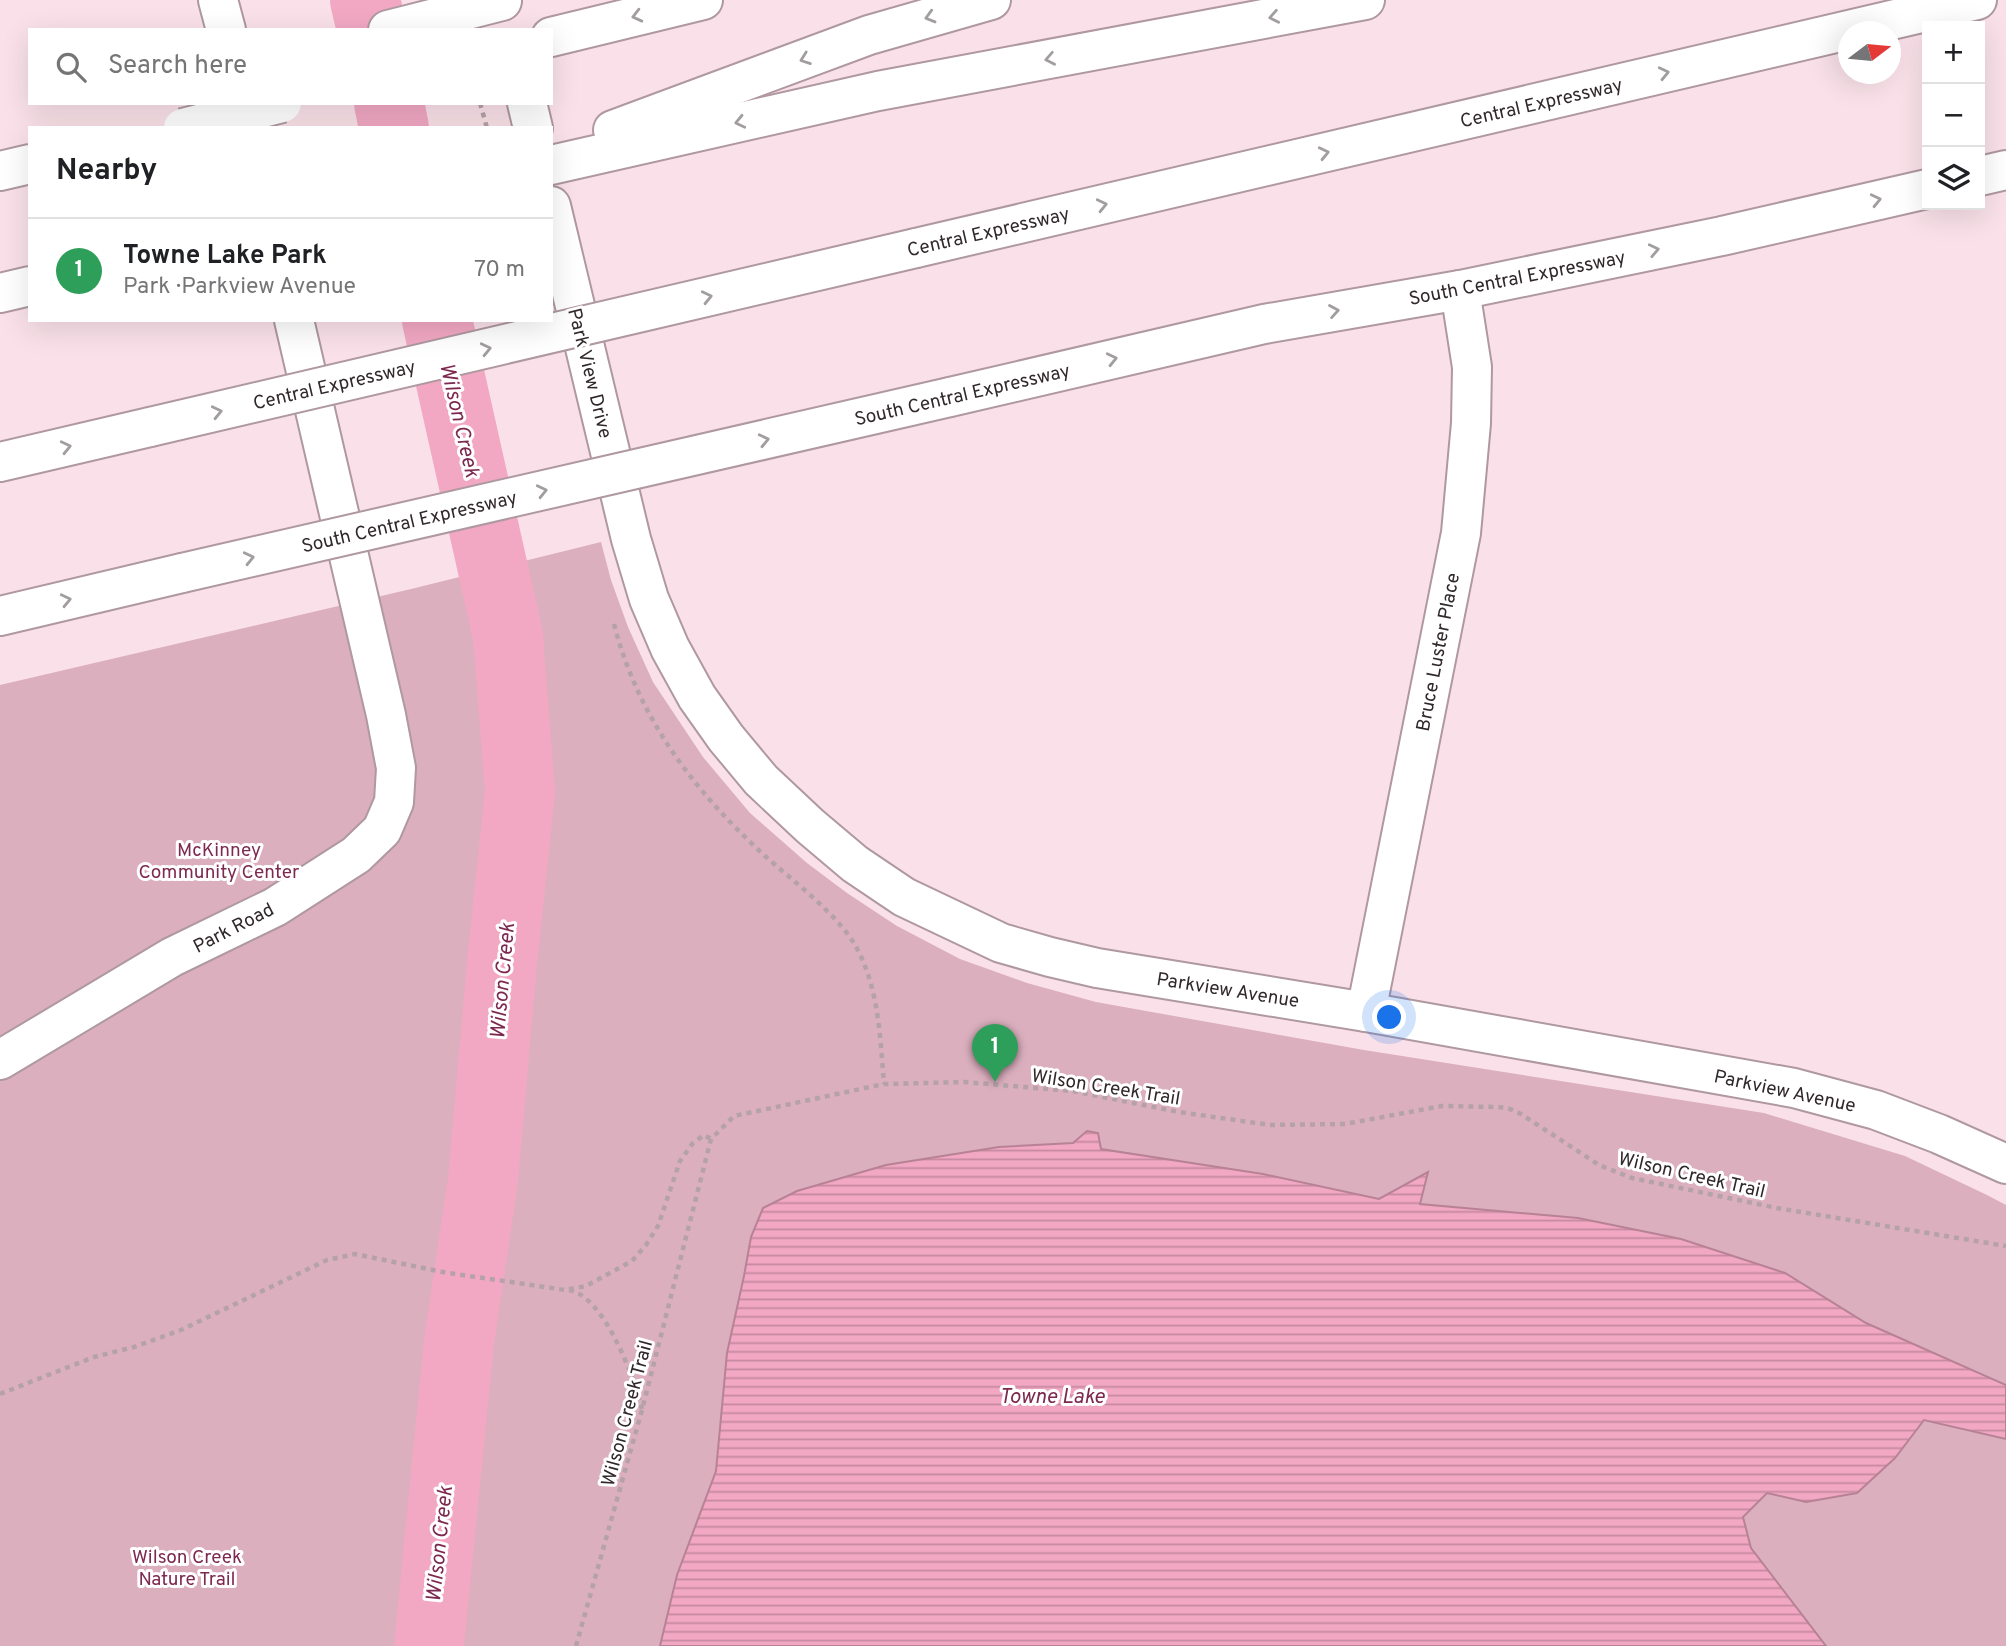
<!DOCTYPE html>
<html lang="en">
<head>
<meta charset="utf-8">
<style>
  :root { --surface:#fff; --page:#f2f2f2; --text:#202124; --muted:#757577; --line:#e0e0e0; --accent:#0b8043 }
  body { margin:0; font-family:Overpass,sans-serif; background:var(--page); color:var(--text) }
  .controls { position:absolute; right:21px; top:21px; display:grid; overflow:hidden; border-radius:0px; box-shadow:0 7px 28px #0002 }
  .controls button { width:63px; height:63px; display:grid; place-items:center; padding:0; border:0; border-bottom:2px solid var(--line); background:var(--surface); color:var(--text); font:35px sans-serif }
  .compass { position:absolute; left:1838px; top:21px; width:63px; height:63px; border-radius:50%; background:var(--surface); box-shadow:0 7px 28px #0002; rotate:74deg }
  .you { position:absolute; left:1390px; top:1018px; width:24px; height:24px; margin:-18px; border:5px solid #fff; border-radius:50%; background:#1a73e8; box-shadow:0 0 0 10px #1a73e833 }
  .badge { display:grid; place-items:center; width:46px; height:46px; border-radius:50%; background:var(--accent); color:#fff; font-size:23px; font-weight:700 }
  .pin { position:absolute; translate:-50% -58px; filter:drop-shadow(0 2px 4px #0008) }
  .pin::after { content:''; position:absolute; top:37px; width:24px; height:21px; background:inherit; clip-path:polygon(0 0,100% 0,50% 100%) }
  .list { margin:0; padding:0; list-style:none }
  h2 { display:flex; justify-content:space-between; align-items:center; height:91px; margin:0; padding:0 28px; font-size:30px }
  h2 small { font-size:23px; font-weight:400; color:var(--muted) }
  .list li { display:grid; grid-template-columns:46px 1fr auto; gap:21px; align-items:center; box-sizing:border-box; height:105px; padding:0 28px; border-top:2px solid var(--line) }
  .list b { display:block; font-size:26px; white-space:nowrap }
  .list p { margin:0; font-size:23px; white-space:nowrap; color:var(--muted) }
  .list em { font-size:23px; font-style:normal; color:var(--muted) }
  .icon { flex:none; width:38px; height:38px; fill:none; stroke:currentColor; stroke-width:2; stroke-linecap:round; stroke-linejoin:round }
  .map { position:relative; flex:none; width:2006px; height:1646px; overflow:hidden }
  .search { position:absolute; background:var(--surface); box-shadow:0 7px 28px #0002; left:28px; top:28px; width:525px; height:77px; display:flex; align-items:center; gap:18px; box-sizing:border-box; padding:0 24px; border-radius:0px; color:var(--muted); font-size:26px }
  .panel { position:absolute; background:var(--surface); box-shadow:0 7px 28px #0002; left:28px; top:126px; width:525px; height:196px; border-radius:0px }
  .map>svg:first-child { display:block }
</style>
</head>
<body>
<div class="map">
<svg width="2006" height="1646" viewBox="0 0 2006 1646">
  <defs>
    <pattern id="water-rules" width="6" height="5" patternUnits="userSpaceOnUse" patternTransform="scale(1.75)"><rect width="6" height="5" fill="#f2a8c3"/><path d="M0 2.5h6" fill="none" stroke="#c5899f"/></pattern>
  </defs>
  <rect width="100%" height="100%" fill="#fae1e9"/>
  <!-- green -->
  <polygon fill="#dbafbe" points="601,542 611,580 628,627 653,682 703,757 750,813 807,863 847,893 897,926 960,959 1027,983 1096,1002 1364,1050 1764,1113 1905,1156 1987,1195 2006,1205 2006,1646 0,1646 0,685 411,589"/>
  <!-- water -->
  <polygon fill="url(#water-rules)" stroke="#b88295" stroke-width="2" points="1087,1131 1098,1133 1101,1149 1263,1174 1379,1199 1428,1172 1420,1204 1578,1218 1681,1239 1785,1273 1866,1323 2006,1385 2006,1439 1924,1420 1895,1458 1857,1493 1806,1502 1767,1493 1743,1517 1751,1548 1826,1646 660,1646 677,1575 716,1471 727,1353 744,1276 751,1237 763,1208 797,1191 886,1165 999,1147 1073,1143"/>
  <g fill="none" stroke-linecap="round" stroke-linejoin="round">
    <!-- river -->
    <g stroke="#f2a8c3" stroke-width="70">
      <polyline points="365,0 372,30"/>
      <polyline points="389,103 394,128"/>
      <polyline points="429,1646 459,1342 483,1180 502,963 520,792 508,636 437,320"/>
    </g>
    <defs>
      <g id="minor">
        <polyline points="218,0 226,30"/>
        <polyline points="388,30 502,1"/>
        <polyline points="527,103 533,128"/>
        <polyline points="551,206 631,539 649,599 670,648 697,697 726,738 761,780 810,826 855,864 904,897 1001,943 1050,957 1097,968 1366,1012 1794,1088 1876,1110 1939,1134 2006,1164"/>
        <polyline points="1366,1012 1461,533 1471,423 1472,367 1460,290"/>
        <polyline points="0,1060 172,957 275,907 356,855 382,830 394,802 396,768 386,715 294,320"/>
      </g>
      <g id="major">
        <polyline points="551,37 703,0"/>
        <polyline points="0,171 30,164"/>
        <polyline points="1980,176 2006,170"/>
        <polyline points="950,397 1264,324 1460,290 1722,236 1927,189"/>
        <polyline points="0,616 182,573"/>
      </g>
      <g id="highway">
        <polyline points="613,130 869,35 991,0"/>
        <polyline points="551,165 878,91 1365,0"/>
        <polyline points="916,248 1977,0"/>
        <polyline points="0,293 30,286"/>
        <polyline points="0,462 150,427"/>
      </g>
    </defs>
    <!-- minor casing -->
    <use href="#minor" stroke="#af98a0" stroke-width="42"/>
    <!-- major casing -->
    <use href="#major" stroke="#af98a0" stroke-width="42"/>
    <!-- highway casing -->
    <use href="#highway" stroke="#af98a0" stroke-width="42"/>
    <!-- path -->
    <g stroke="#b5a2a8" stroke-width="4.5" stroke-dasharray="5 5" stroke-linecap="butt">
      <polyline points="480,103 487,128"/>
      <path d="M614,624C638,718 694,791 765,856C792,880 837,914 855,945C879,987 880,1037 884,1084"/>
      <path d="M569,1290C604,1296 634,1377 642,1409"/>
      <polyline points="0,1394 94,1357 134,1347 181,1330 327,1260 355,1254 448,1273 518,1283 565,1290 586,1286 632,1261 646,1245 658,1226 680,1161 693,1143 704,1135 711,1139"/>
      <polyline points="576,1646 642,1410 711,1139 734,1116 884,1084 964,1082 1072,1091 1179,1112 1270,1125 1345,1124 1442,1106 1499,1107 1510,1109 1521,1114 1599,1165 1632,1178 1777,1208 2006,1246"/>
    </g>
    <!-- minor -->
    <use href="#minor" stroke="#fff" stroke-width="38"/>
    <!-- major -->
    <use href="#major" stroke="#fff" stroke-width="38"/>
    <!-- highway -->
    <use href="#highway" stroke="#fff" stroke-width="38"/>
    <defs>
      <g id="major-bridge">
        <polyline points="183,128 282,103"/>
        <polyline points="182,573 950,397"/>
      </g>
      <polyline id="highway-bridge" points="150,427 916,248"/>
    </defs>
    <!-- major-bridge casing -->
    <use href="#major-bridge" stroke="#af98a0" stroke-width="42" stroke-linecap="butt"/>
    <!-- highway-bridge casing -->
    <use href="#highway-bridge" stroke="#af98a0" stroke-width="42" stroke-linecap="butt"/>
    <!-- major-bridge -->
    <use href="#major-bridge" stroke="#fff" stroke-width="38"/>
    <!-- highway-bridge -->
    <use href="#highway-bridge" stroke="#fff" stroke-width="38"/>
  </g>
  <!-- one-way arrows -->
  <defs><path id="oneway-chevron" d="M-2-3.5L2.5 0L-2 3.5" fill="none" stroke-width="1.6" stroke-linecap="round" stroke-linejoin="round" transform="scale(1.75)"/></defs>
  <g stroke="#a29ea0">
    <use href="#oneway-chevron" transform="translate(637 16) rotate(166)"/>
    <use href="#oneway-chevron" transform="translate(930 17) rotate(164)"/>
    <use href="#oneway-chevron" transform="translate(1274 17) rotate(169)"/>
    <use href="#oneway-chevron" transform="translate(805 59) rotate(160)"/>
    <use href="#oneway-chevron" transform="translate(1050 59) rotate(169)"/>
    <use href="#oneway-chevron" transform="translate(1664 73) rotate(-13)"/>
    <use href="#oneway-chevron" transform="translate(740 122) rotate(167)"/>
    <use href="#oneway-chevron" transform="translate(1324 153) rotate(-13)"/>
    <use href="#oneway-chevron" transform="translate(1876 200) rotate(-13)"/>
    <use href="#oneway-chevron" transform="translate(1102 205) rotate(-13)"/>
    <use href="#oneway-chevron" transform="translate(1654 250) rotate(-12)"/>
    <use href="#oneway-chevron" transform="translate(707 297) rotate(-13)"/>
    <use href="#oneway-chevron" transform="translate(1334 311) rotate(-10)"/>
    <use href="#oneway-chevron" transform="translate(486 349) rotate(-13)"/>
    <use href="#oneway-chevron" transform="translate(1112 359) rotate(-13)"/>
    <use href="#oneway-chevron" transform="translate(217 412) rotate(-13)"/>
    <use href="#oneway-chevron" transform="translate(764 440) rotate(-13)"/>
    <use href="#oneway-chevron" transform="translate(66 447) rotate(-13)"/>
    <use href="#oneway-chevron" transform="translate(542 491) rotate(-13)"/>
    <use href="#oneway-chevron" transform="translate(249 558) rotate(-13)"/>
    <use href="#oneway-chevron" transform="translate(66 600) rotate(-13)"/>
  </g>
  <g text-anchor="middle" stroke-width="6" stroke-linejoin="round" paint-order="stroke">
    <!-- street labels -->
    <g font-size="19" fill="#31282b" stroke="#fff">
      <text transform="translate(1541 102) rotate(-13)" y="7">Central Expressway</text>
      <text transform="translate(988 231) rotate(-13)" y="7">Central Expressway</text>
      <text transform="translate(1517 277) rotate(-11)" y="7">South Central Expressway</text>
      <text transform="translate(591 373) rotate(76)" y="7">Park View Drive</text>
      <text transform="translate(334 384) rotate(-13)" y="7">Central Expressway</text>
      <text transform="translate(962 394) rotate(-13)" y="7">South Central Expressway</text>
      <text transform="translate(409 521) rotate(-13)" y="7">South Central Expressway</text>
      <text transform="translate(1437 652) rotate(-79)" y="7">Bruce Luster Place</text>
      <text transform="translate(233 927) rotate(-27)" y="7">Park Road</text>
      <text transform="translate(1228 989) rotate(9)" y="7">Parkview Avenue</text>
      <text transform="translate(1106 1086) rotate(9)" y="7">Wilson Creek Trail</text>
      <text transform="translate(1785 1090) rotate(12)" y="7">Parkview Avenue</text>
      <text transform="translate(1692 1174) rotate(13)" y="7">Wilson Creek Trail</text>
      <text transform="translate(626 1413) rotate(-75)" y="7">Wilson Creek Trail</text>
    </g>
    <!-- park labels -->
    <g font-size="19" fill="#7e294f" stroke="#fff">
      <text x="219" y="856">McKinney<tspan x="219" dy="22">Community Center</tspan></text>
      <text x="187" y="1563">Wilson Creek<tspan x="187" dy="22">Nature Trail</tspan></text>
    </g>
    <!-- water labels -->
    <g font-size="21" font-style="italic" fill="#7d294f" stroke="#fff">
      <text transform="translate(460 420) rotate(77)" y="7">Wilson Creek</text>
      <text transform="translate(502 981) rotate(-85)" y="7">Wilson Creek</text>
      <text x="1052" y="1403">Towne Lake</text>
      <text transform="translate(439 1544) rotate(-84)" y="7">Wilson Creek</text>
    </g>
  </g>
</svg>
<div class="controls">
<button>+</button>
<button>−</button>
<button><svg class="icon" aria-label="layers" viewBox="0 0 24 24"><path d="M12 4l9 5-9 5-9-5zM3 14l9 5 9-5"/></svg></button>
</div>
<svg class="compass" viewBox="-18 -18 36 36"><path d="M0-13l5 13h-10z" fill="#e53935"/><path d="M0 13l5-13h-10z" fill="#757577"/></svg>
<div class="you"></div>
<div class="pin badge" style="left:995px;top:1082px;background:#2e9e5b">1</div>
<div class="search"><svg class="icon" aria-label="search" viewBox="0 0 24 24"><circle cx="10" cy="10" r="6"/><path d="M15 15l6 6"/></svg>Search here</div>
<section class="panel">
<h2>Nearby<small></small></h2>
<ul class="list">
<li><span class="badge" style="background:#2e9e5b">1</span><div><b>Towne Lake Park</b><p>Park · Parkview Avenue</p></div><em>70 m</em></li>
</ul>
</section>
</div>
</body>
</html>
